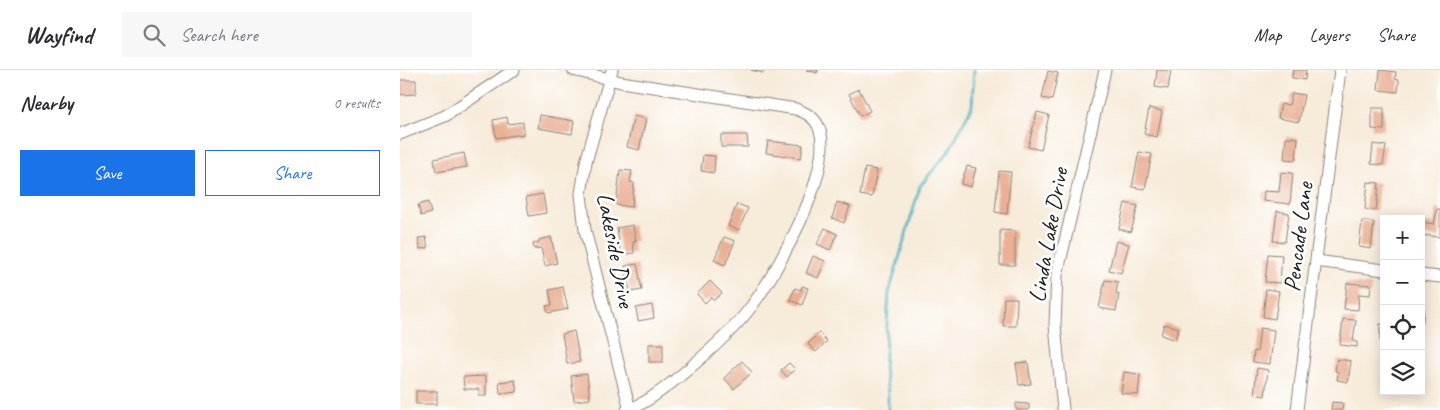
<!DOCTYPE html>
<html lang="en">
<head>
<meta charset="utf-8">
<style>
  :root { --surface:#fff; --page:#f7f7f7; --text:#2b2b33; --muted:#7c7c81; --line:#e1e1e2; --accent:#1a73e8 }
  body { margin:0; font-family:Caveat,sans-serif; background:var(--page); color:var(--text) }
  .controls { position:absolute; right:15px; bottom:15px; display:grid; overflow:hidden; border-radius:0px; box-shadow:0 2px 12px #0003 }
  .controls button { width:45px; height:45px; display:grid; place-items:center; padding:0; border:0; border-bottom:1px solid var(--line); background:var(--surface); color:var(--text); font:25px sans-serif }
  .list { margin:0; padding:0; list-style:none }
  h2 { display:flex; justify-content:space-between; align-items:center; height:65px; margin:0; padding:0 20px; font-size:21px }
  h2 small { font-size:16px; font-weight:400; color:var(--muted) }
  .actions { display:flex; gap:10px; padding:15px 20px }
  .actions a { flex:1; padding:11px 0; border:1px solid var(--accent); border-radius:0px; text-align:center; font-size:18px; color:var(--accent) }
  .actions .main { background:var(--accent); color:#fff }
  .icon { flex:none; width:28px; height:28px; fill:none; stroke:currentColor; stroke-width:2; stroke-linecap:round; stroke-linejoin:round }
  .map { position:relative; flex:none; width:1040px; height:340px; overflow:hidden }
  header { display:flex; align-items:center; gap:30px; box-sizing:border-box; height:70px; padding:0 25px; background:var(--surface); border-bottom:1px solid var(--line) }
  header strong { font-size:24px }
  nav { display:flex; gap:28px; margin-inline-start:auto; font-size:18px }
  .search { width:350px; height:45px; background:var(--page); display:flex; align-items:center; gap:12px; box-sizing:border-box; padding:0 18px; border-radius:0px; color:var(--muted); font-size:19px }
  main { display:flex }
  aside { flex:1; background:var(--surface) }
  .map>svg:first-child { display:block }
</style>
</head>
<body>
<header>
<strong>Wayfind</strong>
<div class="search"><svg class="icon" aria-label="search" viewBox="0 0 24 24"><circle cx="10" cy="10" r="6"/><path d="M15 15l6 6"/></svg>Search here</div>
<nav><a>Map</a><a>Layers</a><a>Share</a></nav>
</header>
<main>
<aside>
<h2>Nearby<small>0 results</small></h2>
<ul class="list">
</ul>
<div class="actions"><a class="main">Save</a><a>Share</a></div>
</aside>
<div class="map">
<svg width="1040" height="340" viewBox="0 0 1040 340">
  <rect width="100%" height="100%" fill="#fff"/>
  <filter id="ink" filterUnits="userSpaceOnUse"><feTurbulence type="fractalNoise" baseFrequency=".02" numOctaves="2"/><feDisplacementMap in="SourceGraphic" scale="10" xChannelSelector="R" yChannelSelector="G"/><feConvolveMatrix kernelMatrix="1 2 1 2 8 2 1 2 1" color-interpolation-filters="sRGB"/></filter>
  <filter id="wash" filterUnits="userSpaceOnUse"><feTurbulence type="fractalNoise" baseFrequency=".0096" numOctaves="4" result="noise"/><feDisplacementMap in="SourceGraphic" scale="20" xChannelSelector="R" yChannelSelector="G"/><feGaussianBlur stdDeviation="1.12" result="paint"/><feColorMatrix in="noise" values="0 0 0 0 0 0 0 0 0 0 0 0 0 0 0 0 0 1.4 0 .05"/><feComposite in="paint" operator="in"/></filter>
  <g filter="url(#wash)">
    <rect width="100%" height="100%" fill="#f7ebd9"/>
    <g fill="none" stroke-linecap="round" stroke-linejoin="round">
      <!-- stream -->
      <polyline stroke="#42b1be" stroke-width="2.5" points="488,340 488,322 484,299 489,223 520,116 549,81 572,36 574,0"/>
    </g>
    <g id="blocks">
      <!-- building -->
      <g fill="#eab095">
        <polygon points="351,0 364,0 363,3"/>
        <polygon points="406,0 418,0 417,3"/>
        <polygon points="757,0 771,0 768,19 755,17"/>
        <polygon points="893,0 906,0 905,10 892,8"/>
        <polygon points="980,0 996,2 995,9 999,10 998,22 978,20"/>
        <polygon points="648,1 658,3 652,30 642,28"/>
        <polygon points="0,10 16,10 16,24 0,25"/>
        <polygon points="459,19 470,41 460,46 449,24"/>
        <polygon points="892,23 904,25 899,52 878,48 881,34 889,35"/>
        <polygon points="749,38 762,41 757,67 744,64"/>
        <polygon points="972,38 984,38 984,60 972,59"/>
        <polygon points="637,42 649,45 641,80 628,77"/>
        <polygon points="140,45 174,51 172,64 138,58"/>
        <polygon points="234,46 246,49 239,80 227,77"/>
        <polygon points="107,47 108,54 123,52 124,64 96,68 93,50"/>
        <polygon points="321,65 347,65 348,77 321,77"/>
        <polygon points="886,67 898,68 896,90 884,89"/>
        <polygon points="368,71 403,75 401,88 366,83"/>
        <polygon points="973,74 986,76 983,95 971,94"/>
        <polygon points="739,82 752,84 745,119 732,117"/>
        <polygon points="64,83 67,97 36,102 34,89"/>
        <polygon points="303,85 315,86 314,103 301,101"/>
        <polygon points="567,96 576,98 571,117 561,114"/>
        <polygon points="465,98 477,100 472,127 460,125"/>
        <polygon points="220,100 232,101 230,112 234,113 232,137 216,135"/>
        <polygon points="599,101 611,102 607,144 595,142"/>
        <polygon points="881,102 893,103 890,134 863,131 864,121 879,122"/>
        <polygon points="968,112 979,113 976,141 965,139"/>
        <polygon points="143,124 146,143 129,146 126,127"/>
        <polygon points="28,132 31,143 21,146 18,135"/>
        <polygon points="437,132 450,136 444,153 432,148"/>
        <polygon points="725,133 738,136 731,162 719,159"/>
        <polygon points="337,134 348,138 339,160 328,156"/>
        <polygon points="1037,139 1040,139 1040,167 1021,165 1021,152 1034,154"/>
        <polygon points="877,141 889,143 885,172 873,171"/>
        <polygon points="962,151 974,152 971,179 959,177"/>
        <polygon points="233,155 236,171 233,172 234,183 221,185 217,158"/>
        <polygon points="425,158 437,164 430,180 417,174"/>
        <polygon points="600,160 615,161 615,195 600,195"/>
        <polygon points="26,167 28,178 20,179 18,168"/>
        <polygon points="151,167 157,193 145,196 141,178 134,179 133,174 139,172 139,170"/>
        <polygon points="324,167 335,171 325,195 314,190"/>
        <polygon points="716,171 729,174 721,203 709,200"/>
        <polygon points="868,184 882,185 880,213 865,212"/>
        <polygon points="413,186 425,191 418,208 406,203"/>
        <polygon points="237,194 242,220 230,222 225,196"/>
        <polygon points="705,210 718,212 716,223 719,224 716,241 699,238"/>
        <polygon points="310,211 322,223 314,230 311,227 305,233 297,224"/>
        <polygon points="947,213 971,215 970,225 959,224 958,240 944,239"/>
        <polygon points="402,216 408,218 402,235 390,230 395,218 401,220"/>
        <polygon points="163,217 168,239 148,243 146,236 152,235 149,220"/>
        <polygon points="866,219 879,221 875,249 863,247"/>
        <polygon points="604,228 617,228 616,256 603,256"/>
        <polygon points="252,235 254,248 238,251 236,238"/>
        <polygon points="1021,239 1024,239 1023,252 1021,252"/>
        <polygon points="943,249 956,250 953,271 957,272 957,277 940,275"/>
        <polygon points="764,254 779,258 775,270 761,265"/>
        <rect x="980" y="254" width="4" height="16"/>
        <polygon points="860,258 874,260 870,294 853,292 854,281 857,282"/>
        <polygon points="174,261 180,292 167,294 162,264"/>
        <polygon points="419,263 427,271 416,282 408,274"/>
        <rect x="249" y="274" width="14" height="18"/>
        <polygon points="937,289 951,291 948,312 937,310 938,302 935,301"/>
        <polygon points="342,291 352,302 334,319 324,308"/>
        <polygon points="628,292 631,314 619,315 616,293"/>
        <polygon points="389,293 395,299 387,307 381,300"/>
        <polygon points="857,298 868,300 865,326 854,324"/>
        <polygon points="724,302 740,304 738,325 721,323"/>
        <polygon points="187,304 190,329 174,331 171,306"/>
        <polygon points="86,306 86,326 79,326 79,319 64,319 63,307"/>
        <polygon points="115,310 117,322 100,324 99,312"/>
        <rect x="16" y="321" width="21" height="13"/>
        <polygon points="932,332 943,333 942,340 931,340"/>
        <polygon points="616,333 629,334 629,340 616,340"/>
      </g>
    </g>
  </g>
  <g filter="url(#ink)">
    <use href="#blocks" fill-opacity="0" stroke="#8a847a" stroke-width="1"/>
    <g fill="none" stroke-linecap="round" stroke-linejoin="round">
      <defs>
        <g id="minor">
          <path d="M173,0L221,12L396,39C406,43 415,47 419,58C436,99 374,209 347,242C327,267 256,332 227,340"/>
          <polyline points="212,0 186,92 181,124 185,160 230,340"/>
          <polyline points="0,64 45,46 114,0"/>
          <polyline points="916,191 984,200"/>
          <polyline points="1021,205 1040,207"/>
          <polyline points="663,340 655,255 657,205 705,0"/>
          <polyline points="897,340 940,0"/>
        </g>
      </defs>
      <!-- minor casing -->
      <use href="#minor" stroke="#8a847a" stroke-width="13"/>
      <!-- minor -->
      <use href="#minor" stroke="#fff" stroke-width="11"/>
    </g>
  </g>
  <g text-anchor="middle" stroke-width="5" stroke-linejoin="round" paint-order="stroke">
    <!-- street labels -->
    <g font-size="24" fill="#1c1c1c" stroke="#fff">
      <text transform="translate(648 165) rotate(-80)" y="8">Linda Lake Drive</text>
      <text transform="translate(898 167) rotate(-83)" y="8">Pencade Lane</text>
      <text transform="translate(216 180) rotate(79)" y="8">Lakeside Drive</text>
    </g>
  </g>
</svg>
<div class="controls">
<button>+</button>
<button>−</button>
<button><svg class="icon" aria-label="locate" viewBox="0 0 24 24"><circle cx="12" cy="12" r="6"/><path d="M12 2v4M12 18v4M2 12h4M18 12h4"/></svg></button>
<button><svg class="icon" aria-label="layers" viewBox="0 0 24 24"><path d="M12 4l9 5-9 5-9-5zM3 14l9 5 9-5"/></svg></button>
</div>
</div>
</main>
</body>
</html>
